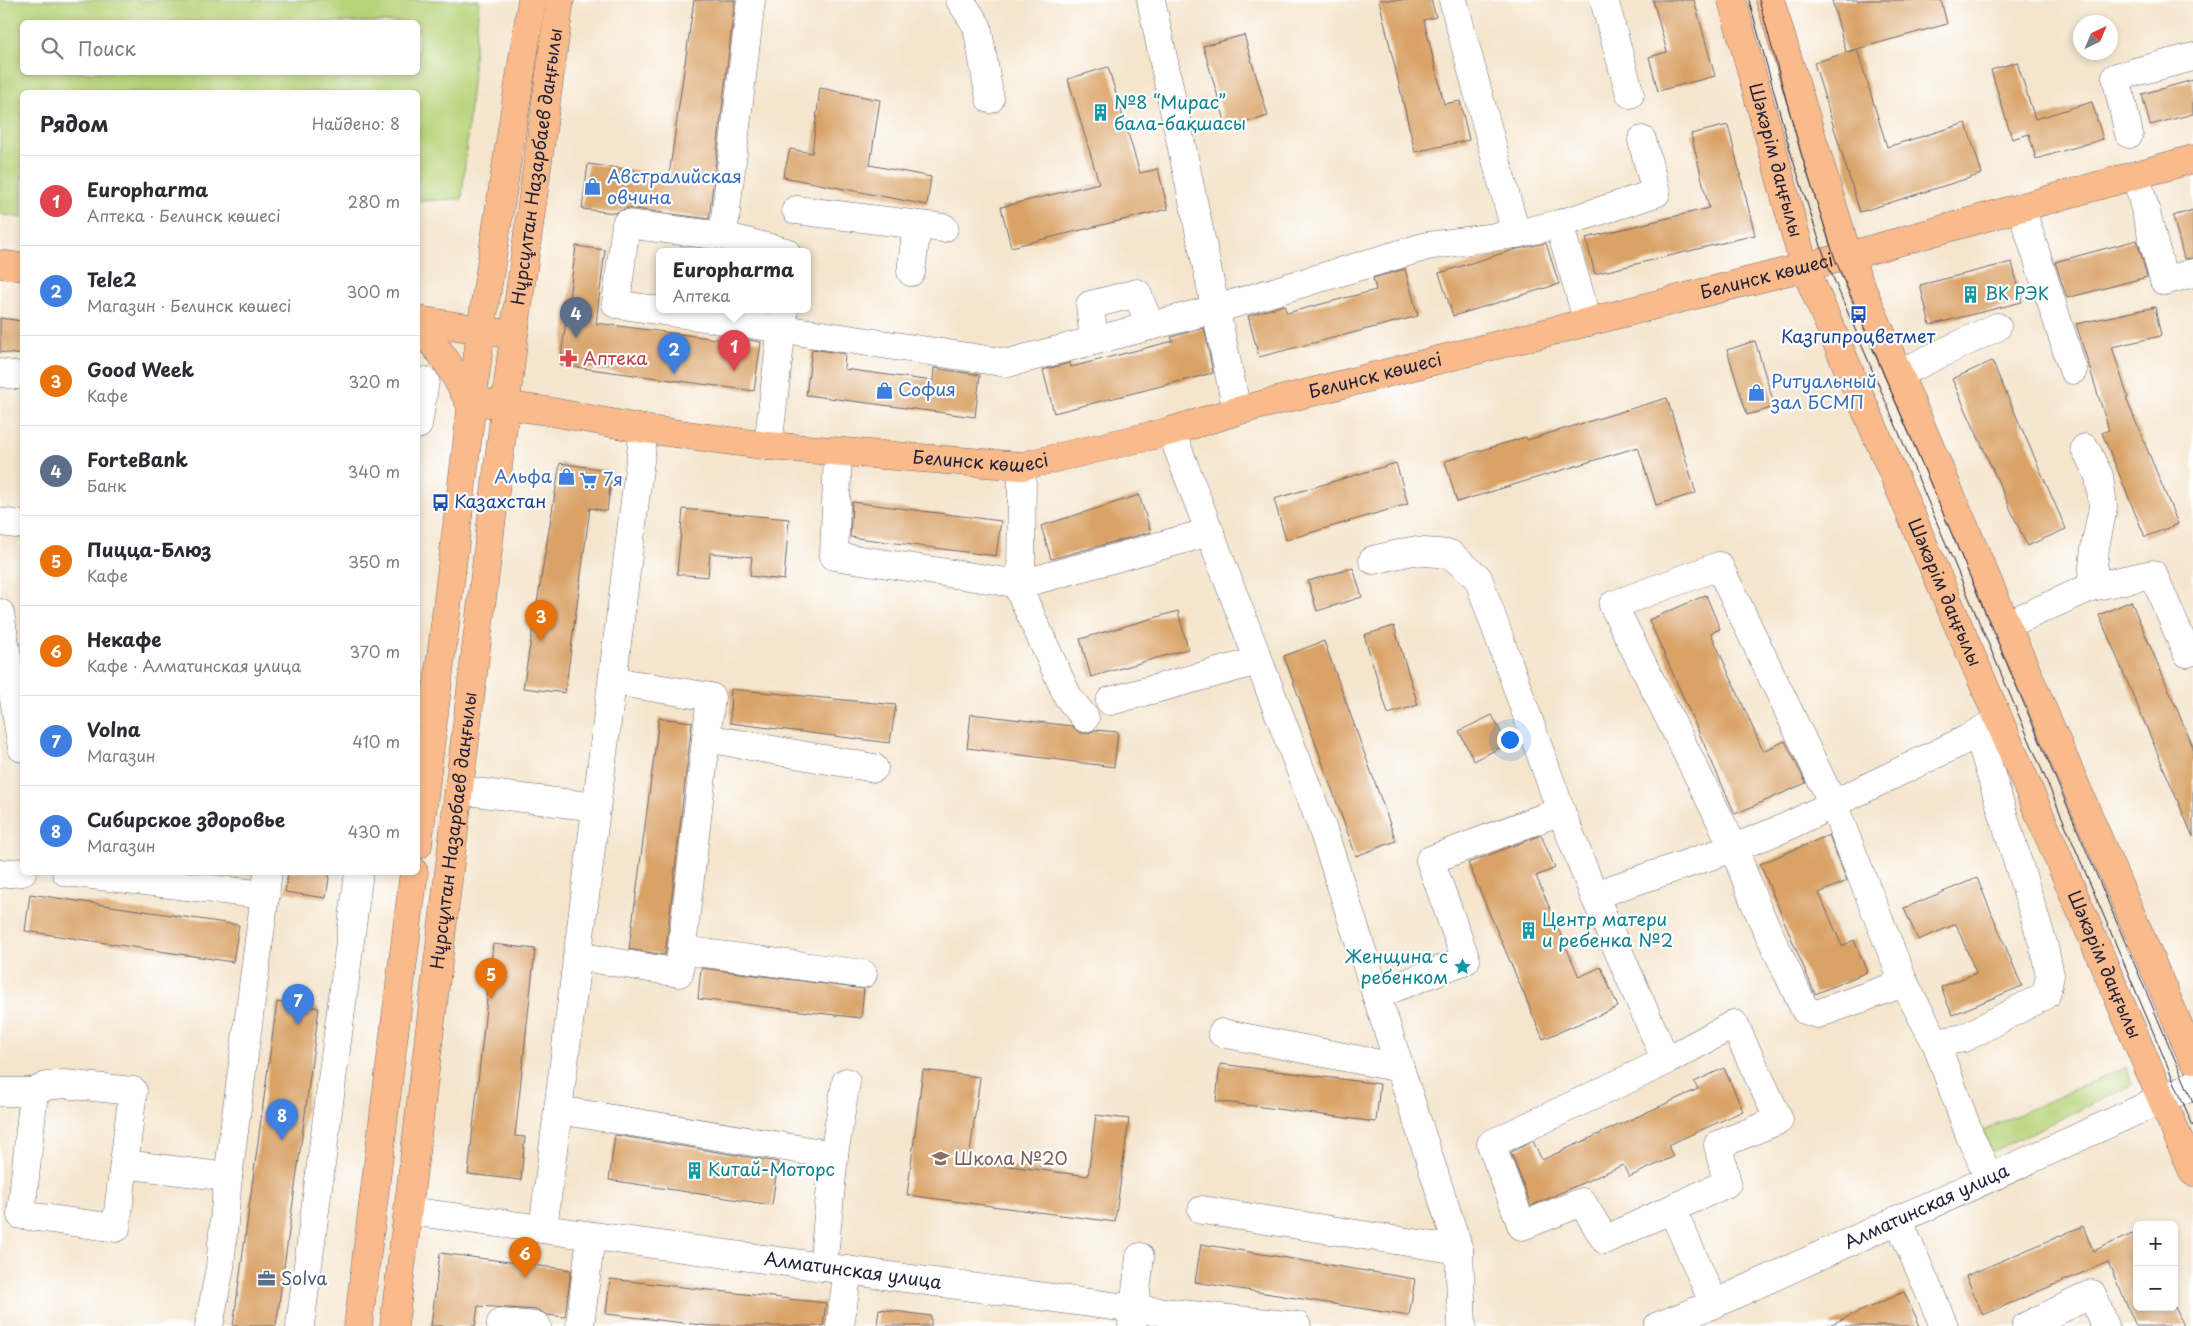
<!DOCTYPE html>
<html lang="ru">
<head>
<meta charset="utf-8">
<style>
  :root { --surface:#fff; --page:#f2f2f3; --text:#2b2b33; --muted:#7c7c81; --line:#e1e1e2; --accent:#b5179e }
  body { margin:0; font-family:"Playpen Sans",sans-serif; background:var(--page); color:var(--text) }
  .controls { position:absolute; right:15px; bottom:15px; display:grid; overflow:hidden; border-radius:8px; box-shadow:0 2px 8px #0003 }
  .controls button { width:45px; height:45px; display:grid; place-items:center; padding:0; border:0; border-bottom:1px solid var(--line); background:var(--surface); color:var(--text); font:25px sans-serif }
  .compass { position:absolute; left:2073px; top:15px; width:45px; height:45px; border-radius:50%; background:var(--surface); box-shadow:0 2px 8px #0003; rotate:44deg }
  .you { position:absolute; left:1509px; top:739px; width:18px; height:18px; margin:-12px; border:4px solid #fff; border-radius:50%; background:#1a73e8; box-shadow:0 0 0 8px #1a73e833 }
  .badge { display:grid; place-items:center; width:32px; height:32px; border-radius:50%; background:var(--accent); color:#fff; font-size:16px; font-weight:700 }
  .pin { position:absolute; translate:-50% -41px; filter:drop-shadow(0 1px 2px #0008) }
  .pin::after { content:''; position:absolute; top:26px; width:18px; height:15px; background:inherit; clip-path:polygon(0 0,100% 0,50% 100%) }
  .popup { position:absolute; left:656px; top:248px; width:155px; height:65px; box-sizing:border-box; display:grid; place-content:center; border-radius:8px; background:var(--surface); filter:drop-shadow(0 1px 4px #0005); font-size:16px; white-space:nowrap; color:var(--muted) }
  .popup b { font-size:19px; color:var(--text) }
  .popup::after { content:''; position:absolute; left:50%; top:100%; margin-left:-10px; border:10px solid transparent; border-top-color:var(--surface) }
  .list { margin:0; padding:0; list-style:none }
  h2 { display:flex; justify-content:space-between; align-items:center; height:65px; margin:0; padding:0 20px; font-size:21px }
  h2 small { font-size:16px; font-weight:400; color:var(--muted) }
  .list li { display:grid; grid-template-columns:32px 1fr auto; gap:15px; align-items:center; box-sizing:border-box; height:90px; padding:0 20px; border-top:1px solid var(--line) }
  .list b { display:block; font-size:19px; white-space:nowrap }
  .list p { margin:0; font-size:16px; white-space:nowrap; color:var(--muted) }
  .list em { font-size:16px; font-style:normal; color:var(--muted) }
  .icon { flex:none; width:28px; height:28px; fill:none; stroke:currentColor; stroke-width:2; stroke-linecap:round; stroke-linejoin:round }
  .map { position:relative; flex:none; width:2193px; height:1326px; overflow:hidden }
  .search { position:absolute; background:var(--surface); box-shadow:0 2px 8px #0003; left:20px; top:20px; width:400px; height:55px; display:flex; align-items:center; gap:12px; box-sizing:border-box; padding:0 18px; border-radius:8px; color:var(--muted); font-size:19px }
  .panel { position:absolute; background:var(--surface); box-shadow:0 2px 8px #0003; left:20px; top:90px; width:400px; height:785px; border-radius:8px }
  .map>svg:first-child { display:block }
</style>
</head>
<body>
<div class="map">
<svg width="2193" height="1326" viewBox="0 0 2193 1326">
  <rect width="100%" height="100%" fill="#fff"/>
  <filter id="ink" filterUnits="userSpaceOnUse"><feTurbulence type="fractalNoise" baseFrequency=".02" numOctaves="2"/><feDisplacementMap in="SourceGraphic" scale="10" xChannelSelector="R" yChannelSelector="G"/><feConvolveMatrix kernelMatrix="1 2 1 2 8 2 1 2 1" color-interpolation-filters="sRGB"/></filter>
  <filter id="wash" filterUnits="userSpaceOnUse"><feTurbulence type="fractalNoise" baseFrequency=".0096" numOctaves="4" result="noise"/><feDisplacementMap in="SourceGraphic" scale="20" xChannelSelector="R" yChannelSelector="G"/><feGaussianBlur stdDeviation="1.12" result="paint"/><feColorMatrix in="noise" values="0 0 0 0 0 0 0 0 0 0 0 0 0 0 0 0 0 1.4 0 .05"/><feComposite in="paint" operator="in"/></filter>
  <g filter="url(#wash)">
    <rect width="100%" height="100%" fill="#f4e5cc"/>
    <!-- green -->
    <g fill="#b8d379" stroke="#6d7a5a" fill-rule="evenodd">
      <path d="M0,0H479L462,199L418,201V92H22V218L0,214ZM22,22H418V72H22Z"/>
      <polygon points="2126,1067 2132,1085 1993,1151 1980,1131"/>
    </g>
    <g id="blocks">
      <!-- building -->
      <g fill="#d9a266">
        <polygon points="694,0 735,0 709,219 628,208 615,213 582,209 588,164 669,175"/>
        <polygon points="1379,0 1431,0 1436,17 1424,20 1444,104 1460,101 1469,140 1415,152"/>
        <polygon points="1653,0 1694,0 1715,76 1658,91 1649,57 1667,52"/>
        <polygon points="1832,0 1941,0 1947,24 1846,52"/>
        <polygon points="1244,35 1268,116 1227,128 1203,46"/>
        <polygon points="1857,49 1887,147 1966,123 1982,174 1860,212 1814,63"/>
        <polygon points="2017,62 2035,119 2092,102 2103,139 2036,159 2029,134 2012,139 1991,70"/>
        <polygon points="1108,67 1140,173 1158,169 1168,209 1011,247 1001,207 1099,183 1068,79"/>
        <polygon points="2193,80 2193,114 2150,125 2142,94"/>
        <polygon points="820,88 880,100 870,165 931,177 927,205 783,177 790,149 812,153"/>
        <polygon points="1728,125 1755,235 1595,274 1586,238 1709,208 1691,134"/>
        <polygon points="2193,210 2193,258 2184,259 2173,216"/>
        <polygon points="2137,240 2147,277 2067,298 2055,262"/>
        <polygon points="1546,243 1559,284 1453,316 1439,273 1513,250"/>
        <polygon points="576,246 605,250 596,323 717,339 718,335 761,342 754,391 560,365"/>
        <polygon points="2012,262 2022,302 1930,325 1920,285"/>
        <polygon points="1405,269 1418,316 1259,357 1248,316 1284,305 1287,313 1376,290 1373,278"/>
        <polygon points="2155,307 2161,336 2112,347 2128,398 2126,398 2178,524 2145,537 2102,433 2109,430 2076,324"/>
        <polygon points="0,318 22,321 22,355 0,352"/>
        <polygon points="1204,328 1213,373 1054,413 1043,370 1070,363 1071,367 1173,341 1171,337"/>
        <polygon points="1755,341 1775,407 1747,415 1727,350"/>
        <polygon points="812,349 845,354 844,369 933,381 934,368 980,375 975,417 806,395"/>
        <polygon points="1992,361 2066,529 2027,546 1952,379"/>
        <polygon points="1667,398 1696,493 1656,505 1638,447 1457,502 1445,461 1526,437 1527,440"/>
        <polygon points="560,463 612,471 607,511 590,508 565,693 523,688"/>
        <polygon points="1396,463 1408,504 1286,540 1274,499"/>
        <polygon points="1139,495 1151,532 1051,559 1041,526"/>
        <polygon points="852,502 1001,521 996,556 850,537"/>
        <polygon points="683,509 789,519 784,580 750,576 752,557 710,553 708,577 677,574"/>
        <polygon points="1353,568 1362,597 1317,611 1308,581"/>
        <polygon points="1706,595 1720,629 1711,633 1763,751 1785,741 1806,783 1735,814 1649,620"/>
        <polygon points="2131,601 2193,747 2193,837 2099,615"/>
        <polygon points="1178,611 1188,649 1091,677 1080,639"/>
        <polygon points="1394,626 1418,705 1388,714 1364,635"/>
        <polygon points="1324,641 1396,841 1356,856 1284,656"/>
        <polygon points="731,689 896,705 890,743 730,723"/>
        <polygon points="971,714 1072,726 1080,733 1088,733 1095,730 1118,732 1114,767 967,748"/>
        <polygon points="1492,715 1507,744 1474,761 1459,731"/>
        <polygon points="659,718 692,722 665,955 629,949"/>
        <polygon points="1541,835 1555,868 1536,876 1579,977 1601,967 1618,1007 1543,1039 1468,863"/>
        <polygon points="1829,835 1847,881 1819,893 1842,946 1854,940 1867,972 1815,994 1760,864"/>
        <polygon points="288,872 330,872 326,898 285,892"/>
        <polygon points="1977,878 2022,986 1952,1015 1941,987 1976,973 1956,924 1918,940 1904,908"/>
        <polygon points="30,894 239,925 233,962 25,931"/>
        <polygon points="493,944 535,949 515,1136 525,1137 521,1180 468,1174"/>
        <polygon points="701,968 864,989 861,1018 698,999"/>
        <polygon points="277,1002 319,1008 305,1114 276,1326 233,1326"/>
        <polygon points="1220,1064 1380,1084 1376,1122 1216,1101"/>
        <polygon points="1724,1068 1743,1111 1668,1145 1673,1157 1629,1177 1623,1165 1531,1206 1511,1152 1533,1141 1542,1160 1698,1089 1694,1082"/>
        <polygon points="923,1070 980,1077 969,1161 1088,1176 1096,1115 1129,1119 1115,1222 907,1195"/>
        <polygon points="615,1135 778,1162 772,1205 609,1180"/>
        <polygon points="2083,1226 2093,1251 2137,1232 2137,1307 2175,1307 2184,1326 2136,1326 2108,1262 1983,1315 1966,1276"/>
        <polygon points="1201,1244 1415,1279 1409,1316 1195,1282"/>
        <polygon points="440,1253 571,1270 565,1317 547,1315 538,1310 478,1306 475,1326 431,1326"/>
        <polygon points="610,1279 826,1303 823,1326 710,1326 606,1314"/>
        <polygon points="1904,1292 1920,1326 1827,1326"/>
        <polygon points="879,1309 931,1316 931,1326 877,1326"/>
      </g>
    </g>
  </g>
  <g filter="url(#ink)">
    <use href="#blocks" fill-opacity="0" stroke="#6c666e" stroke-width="1"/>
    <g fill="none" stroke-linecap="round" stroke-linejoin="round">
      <defs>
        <g id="minor">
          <polyline points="751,0 723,236 786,252"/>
          <polyline points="960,0 977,26 990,99"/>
          <polyline points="1151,0 1237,411"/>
          <polyline points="1453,0 1516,234"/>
          <polyline points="1604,0 1630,94"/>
          <polyline points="2129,134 2116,77 2193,57"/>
          <polyline points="2136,175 2164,281 2193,273"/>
          <polyline points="2021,207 2073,370"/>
          <polyline points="796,210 944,228"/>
          <polyline points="723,236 626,224 616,304 1008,363 1216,309 1427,246 1516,234 1559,224"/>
          <polyline points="911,272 917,225"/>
          <polyline points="1588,322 1559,224 1656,193 1642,140"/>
          <polyline points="1094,341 1090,305 1137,293 1150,326"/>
          <polyline points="0,373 22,376"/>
          <polyline points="1900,373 1997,327"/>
          <polyline points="418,425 425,381"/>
          <polyline points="1171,431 1321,824 1459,1250 1462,1326"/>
          <polyline points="768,446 784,310"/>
          <polyline points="2085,448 2099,476 2103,507 2095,548 2091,587"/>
          <polyline points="838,452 834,556 1021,584 1022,466"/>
          <polyline points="0,522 22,525"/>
          <polyline points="1373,560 1412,551 1450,554 1478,578 1561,811"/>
          <polyline points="1016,583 1068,697 1085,718"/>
          <polyline points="1021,584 1210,532"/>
          <polyline points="0,613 22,748"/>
          <polyline points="2006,625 2091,587 2153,574 2187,653 2193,651"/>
          <polyline points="1110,701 1259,661"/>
          <polyline points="706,738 874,768"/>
          <polyline points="459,790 596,807"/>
          <polyline points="66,872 266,895"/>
          <polyline points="0,874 22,872"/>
          <polyline points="1594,895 1666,1061 1491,1144 1522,1226 1582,1202 1605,1240 1727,1183 1718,1145 1779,1120 1734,1024 1666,1061"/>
          <polyline points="682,950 863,974"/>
          <polyline points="577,956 679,973 711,697 613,681"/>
          <polyline points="1904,983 1817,1014 1805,1010 1756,906 1734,848 1784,828 1833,804 1967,739 1993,723"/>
          <polyline points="1376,995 1466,960 1430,860 1561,811 1594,895 1734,848 1613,605 1719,566 1833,804 1904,983 1936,1043 1964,1038 2046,995 2050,975 2044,947 1978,733"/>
          <polyline points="1222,1033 1400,1068"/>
          <polyline points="1936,1043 1970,1136 1989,1177"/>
          <polygon points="64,1084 133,1091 116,1228 21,1215 34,1092 47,1086"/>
          <polyline points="0,1092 34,1092"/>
          <polyline points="558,1110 834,1155 823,1267"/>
          <polyline points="834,1155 846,1082"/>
          <polyline points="124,1164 228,1177"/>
          <polyline points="1672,1209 1714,1304"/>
          <polyline points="1202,1210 1459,1250"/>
          <path id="s1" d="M409,1211L1134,1309L1297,1326"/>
          <polyline points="1898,1219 1944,1326"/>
          <polyline points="543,1229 644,429"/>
          <polyline points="209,1326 220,1267 228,1177 268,872"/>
          <polyline points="300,1326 359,872"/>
          <polyline points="501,1326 501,1323 537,1326"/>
          <polyline points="580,1326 591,1236"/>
          <polyline points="840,1326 848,1270"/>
          <polyline points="1132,1326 1140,1257"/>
          <path id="s2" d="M1658,1326L1714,1304L2193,1085"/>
          <polyline points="2026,1326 2092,1294 2105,1326"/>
        </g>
        <g id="major">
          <path id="s3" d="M1732,0L1804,266L2193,1172"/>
          <polyline points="1770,0 1848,256 2193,1059"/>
          <polyline points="0,264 22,267"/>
          <polyline points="418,320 500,333"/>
          <path d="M418,330C444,350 457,379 472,407"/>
          <path id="s4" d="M473,401L547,411L644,429L768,446L1022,466L1171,431L1237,411L1848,256L2193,159"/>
          <polyline points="418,845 481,329 532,0"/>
          <polyline points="358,1326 414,872"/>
          <path id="s5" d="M394,1326L514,335L560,0"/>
        </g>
      </defs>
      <!-- minor casing -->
      <use href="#minor" stroke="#6c666e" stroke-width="29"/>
      <!-- major casing -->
      <use href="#major" stroke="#6c666e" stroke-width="29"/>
      <!-- minor -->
      <use href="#minor" stroke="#fff" stroke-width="28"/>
      <!-- major -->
      <use href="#major" stroke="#fabb8c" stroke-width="28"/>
      <!-- tram -->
      <g stroke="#22223b" stroke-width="1">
        <polyline points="1749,0 1791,154 1826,261 2193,1126"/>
        <polyline points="1759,0 1801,154 1835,259 2193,1102"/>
      </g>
    </g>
  </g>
  <!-- icons -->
  <defs>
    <symbol id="building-bare" viewBox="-9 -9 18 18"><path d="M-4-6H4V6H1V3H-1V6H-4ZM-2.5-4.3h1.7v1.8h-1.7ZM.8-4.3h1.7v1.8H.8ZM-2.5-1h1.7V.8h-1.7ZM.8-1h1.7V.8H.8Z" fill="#0f9aa8" stroke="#fff" stroke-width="2.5" paint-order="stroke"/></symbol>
    <symbol id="shop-bare" viewBox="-9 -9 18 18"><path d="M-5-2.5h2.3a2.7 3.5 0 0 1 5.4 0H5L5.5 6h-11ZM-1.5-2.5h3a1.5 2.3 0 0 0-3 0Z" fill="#3f7fe0" stroke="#fff" stroke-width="2.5" paint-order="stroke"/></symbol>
    <symbol id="bus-bare" viewBox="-9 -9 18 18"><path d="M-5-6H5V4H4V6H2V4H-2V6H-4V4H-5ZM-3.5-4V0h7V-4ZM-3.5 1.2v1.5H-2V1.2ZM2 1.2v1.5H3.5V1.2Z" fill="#1a4fb4" stroke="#fff" stroke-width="2.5" paint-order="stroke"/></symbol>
    <symbol id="pharmacy-bare" viewBox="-9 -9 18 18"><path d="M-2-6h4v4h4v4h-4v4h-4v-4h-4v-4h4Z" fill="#e0444e" stroke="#fff" stroke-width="2.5" paint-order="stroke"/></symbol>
    <symbol id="supermarket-bare" viewBox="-9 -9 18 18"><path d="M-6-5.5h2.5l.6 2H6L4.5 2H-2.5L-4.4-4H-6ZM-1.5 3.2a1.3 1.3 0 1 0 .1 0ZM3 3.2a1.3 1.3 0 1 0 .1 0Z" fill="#3f7fe0" stroke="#fff" stroke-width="2.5" paint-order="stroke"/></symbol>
    <symbol id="sight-bare" viewBox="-9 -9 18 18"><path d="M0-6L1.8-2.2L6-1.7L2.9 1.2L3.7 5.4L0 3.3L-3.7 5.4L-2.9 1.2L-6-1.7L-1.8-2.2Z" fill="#0f9aa8" stroke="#fff" stroke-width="2.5" paint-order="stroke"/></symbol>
    <symbol id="school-bare" viewBox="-9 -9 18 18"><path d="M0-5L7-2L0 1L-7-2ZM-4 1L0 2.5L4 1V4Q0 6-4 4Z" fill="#8d6e63" stroke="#fff" stroke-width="2.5" paint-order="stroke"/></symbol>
    <symbol id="office-bare" viewBox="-9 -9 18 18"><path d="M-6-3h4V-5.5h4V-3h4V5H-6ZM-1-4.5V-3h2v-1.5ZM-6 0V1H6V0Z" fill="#5c6f8a" stroke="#fff" stroke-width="2.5" paint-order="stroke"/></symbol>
  </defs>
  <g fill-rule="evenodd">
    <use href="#building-bare" x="1088" y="100" width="25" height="25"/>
    <use href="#shop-bare" x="580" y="174" width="25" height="25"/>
    <use href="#building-bare" x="1958" y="282" width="25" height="25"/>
    <use href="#bus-bare" x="1846" y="302" width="25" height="25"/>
    <use href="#pharmacy-bare" x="556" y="346" width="25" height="25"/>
    <use href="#shop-bare" x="872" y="378" width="25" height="25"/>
    <use href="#shop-bare" x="1744" y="380" width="25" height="25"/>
    <use href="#shop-bare" x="554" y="464" width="25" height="25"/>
    <use href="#supermarket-bare" x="576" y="468" width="25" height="25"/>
    <use href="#bus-bare" x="428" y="490" width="25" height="25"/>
    <use href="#building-bare" x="1516" y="918" width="25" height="25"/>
    <use href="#sight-bare" x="1450" y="954" width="25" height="25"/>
    <use href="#school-bare" x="928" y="1146" width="25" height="25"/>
    <use href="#building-bare" x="682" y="1158" width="25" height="25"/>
    <use href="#office-bare" x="254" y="1266" width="25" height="25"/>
  </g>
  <g text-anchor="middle" stroke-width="4.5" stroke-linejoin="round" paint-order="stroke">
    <!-- culture labels -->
    <g font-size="18" fill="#0d838f" stroke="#fff" text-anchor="start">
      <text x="1114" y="109">№8 “Мирас”<tspan x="1114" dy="21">бала-бақшасы</tspan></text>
      <text x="1985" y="300">ВК РЭК</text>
      <text x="1542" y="926">Центр матери<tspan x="1542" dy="21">и ребенка №2</tspan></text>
      <text x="1448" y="963" text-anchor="end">Женщина с<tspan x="1448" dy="21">ребенком</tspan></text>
      <text x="708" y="1176">Китай-Моторс</text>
    </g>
    <!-- street labels -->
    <g font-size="18" fill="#22223b" stroke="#fff">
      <text dy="6" stroke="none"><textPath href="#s3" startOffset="166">Шәкәрім даңғылы</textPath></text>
      <text dy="6" stroke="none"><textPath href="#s5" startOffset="1168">Нұрсұлтан Назарбаев даңғылы</textPath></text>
      <text dy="6" stroke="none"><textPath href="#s4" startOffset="1322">Белинск көшесі</textPath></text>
      <text dy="6" stroke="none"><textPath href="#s4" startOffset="918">Белинск көшесі</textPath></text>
      <text dy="6" stroke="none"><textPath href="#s4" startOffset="512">Белинск көшесі</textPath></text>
      <text dy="6" stroke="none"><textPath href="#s3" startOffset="631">Шәкәрім даңғылы</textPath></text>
      <text dy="6" stroke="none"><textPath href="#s5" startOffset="499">Нұрсұлтан Назарбаев даңғылы</textPath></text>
      <text dy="6" stroke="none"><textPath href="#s3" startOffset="1036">Шәкәрім даңғылы</textPath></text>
      <text dy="6" stroke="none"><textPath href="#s2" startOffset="294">Алматинская улица</textPath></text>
      <text dy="6" stroke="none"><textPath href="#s1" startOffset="448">Алматинская улица</textPath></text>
    </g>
    <!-- shop labels -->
    <g font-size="18" fill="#366cbe" stroke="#fff" text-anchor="start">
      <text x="607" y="183">Австралийская<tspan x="607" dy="21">овчина</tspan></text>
      <text x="1771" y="388">Ритуальный<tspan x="1771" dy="21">зал БСМП</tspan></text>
      <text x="898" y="396">София</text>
      <text x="552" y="483" text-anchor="end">Альфа</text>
      <text x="603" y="486">7я</text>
    </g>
    <!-- transit labels -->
    <g font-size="18" fill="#164399" stroke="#fff">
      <text x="1858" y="343">Казгипроцветмет</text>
      <text x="454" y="508" text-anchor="start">Казахстан</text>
    </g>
    <!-- health labels -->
    <g font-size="18" fill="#be3a42" stroke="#fff" text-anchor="start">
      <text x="583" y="365">Аптека</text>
    </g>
    <!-- education labels -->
    <g font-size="18" fill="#785e54" stroke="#fff" text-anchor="start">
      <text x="954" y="1165">Школа №20</text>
    </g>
    <!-- service labels -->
    <g font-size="18" fill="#4e5e75" stroke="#fff" text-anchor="start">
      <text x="281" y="1285">Solva</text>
    </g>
  </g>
</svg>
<div class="controls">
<button>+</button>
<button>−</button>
</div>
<svg class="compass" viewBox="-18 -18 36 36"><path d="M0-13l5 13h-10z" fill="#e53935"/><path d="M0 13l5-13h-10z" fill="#7c7c81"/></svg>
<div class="you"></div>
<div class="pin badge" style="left:734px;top:371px;background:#e0444e">1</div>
<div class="popup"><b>Europharma</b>Аптека</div>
<div class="pin badge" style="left:674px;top:374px;background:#3f7fe0">2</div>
<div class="pin badge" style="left:541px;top:641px;background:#e8710a">3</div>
<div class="pin badge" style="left:576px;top:338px;background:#5c6f8a">4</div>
<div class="pin badge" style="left:491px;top:999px;background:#e8710a">5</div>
<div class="pin badge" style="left:525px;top:1278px;background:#e8710a">6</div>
<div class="pin badge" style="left:298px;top:1025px;background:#3f7fe0">7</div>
<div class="pin badge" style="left:282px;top:1140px;background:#3f7fe0">8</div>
<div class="search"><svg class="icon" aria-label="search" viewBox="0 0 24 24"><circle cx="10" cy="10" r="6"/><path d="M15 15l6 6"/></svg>Поиск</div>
<section class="panel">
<h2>Рядом<small>Найдено: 8</small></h2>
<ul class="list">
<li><span class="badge" style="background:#e0444e">1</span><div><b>Europharma</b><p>Аптека · Белинск көшесі</p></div><em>280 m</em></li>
<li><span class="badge" style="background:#3f7fe0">2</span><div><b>Tele2</b><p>Магазин · Белинск көшесі</p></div><em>300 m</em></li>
<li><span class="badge" style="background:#e8710a">3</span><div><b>Good Week</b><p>Кафе</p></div><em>320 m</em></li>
<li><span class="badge" style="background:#5c6f8a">4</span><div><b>ForteBank</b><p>Банк</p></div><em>340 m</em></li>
<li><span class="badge" style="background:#e8710a">5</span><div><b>Пицца-Блюз</b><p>Кафе</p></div><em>350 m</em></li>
<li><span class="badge" style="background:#e8710a">6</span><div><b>Некафе</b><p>Кафе · Алматинская улица</p></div><em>370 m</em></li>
<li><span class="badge" style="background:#3f7fe0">7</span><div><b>Volna</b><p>Магазин</p></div><em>410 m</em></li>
<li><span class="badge" style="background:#3f7fe0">8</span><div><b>Сибирское здоровье</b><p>Магазин</p></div><em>430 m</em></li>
</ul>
</section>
</div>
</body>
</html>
